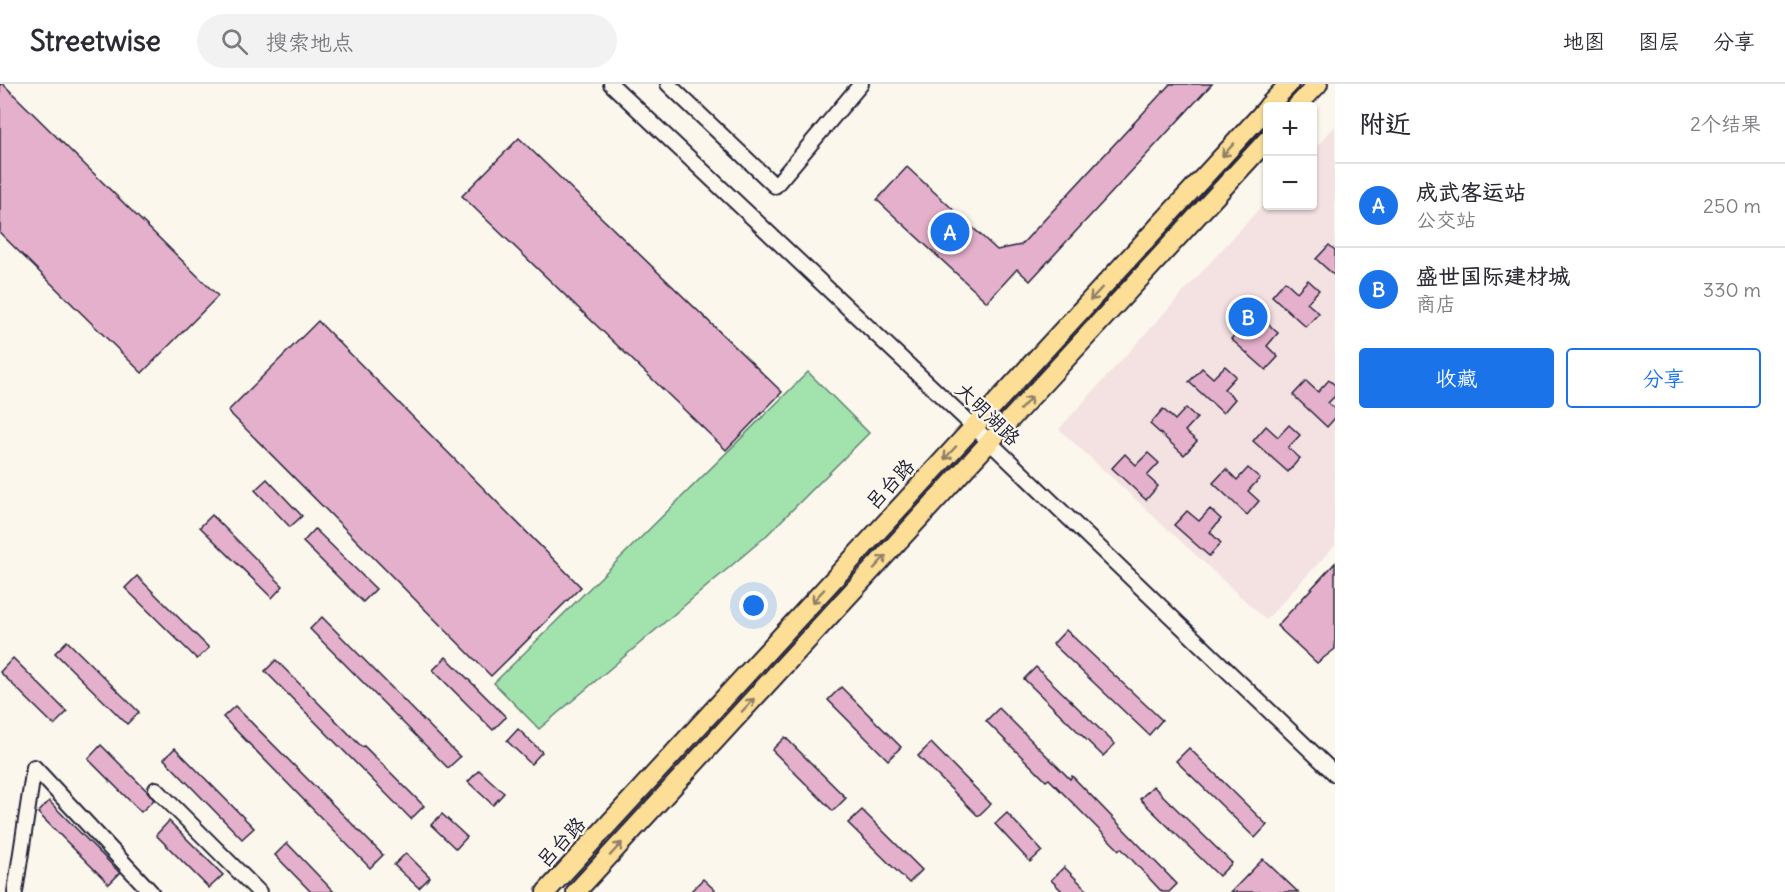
<!DOCTYPE html>
<html lang="zh">
<head>
<meta charset="utf-8">
<style>
  :root { --surface:#fff; --page:#f2f2f3; --text:#2b2b33; --muted:#7c7c81; --line:#e1e1e2; --accent:#1a73e8 }
  body { margin:0; font-family:Delius,"LXGW WenKai TC",sans-serif; background:var(--page); color:var(--text) }
  .controls { position:absolute; right:18px; top:18px; display:grid; overflow:hidden; border-radius:6px; box-shadow:0 2px 4px #0004 }
  .controls button { width:54px; height:54px; display:grid; place-items:center; padding:0; border:0; border-bottom:2px solid var(--line); background:var(--surface); color:var(--text); font:30px sans-serif }
  .you { position:absolute; left:754px; top:522px; width:21px; height:21px; margin:-15px; border:4px solid #fff; border-radius:50%; background:#1a73e8; box-shadow:0 0 0 9px #1a73e833 }
  .badge { display:grid; place-items:center; width:39px; height:39px; border-radius:50%; background:var(--accent); color:#fff; font-size:20px; font-weight:700 }
  .pin { position:absolute; translate:-50% -50%; border:3px solid #fff; box-shadow:0 2px 6px #0006 }
  .list { margin:0; padding:0; list-style:none }
  h2 { display:flex; justify-content:space-between; align-items:center; height:78px; margin:0; padding:0 24px; font-size:26px }
  h2 small { font-size:20px; font-weight:400; color:var(--muted) }
  .list li { display:grid; grid-template-columns:39px 1fr auto; gap:18px; align-items:center; box-sizing:border-box; height:84px; padding:0 24px; border-top:2px solid var(--line) }
  .list b { display:block; font-size:22px; white-space:nowrap }
  .list p { margin:0; font-size:20px; white-space:nowrap; color:var(--muted) }
  .list em { font-size:20px; font-style:normal; color:var(--muted) }
  .actions { display:flex; gap:12px; padding:18px 24px }
  .actions a { flex:1; padding:14px 0; border:2px solid var(--accent); border-radius:6px; text-align:center; font-size:21px; color:var(--accent) }
  .actions .main { background:var(--accent); color:#fff }
  .icon { flex:none; width:33px; height:33px; fill:none; stroke:currentColor; stroke-width:2; stroke-linecap:round; stroke-linejoin:round }
  .map { position:relative; flex:none; width:1335px; height:808px; overflow:hidden }
  header { display:flex; align-items:center; gap:36px; box-sizing:border-box; height:84px; padding:0 30px; background:var(--surface); border-bottom:2px solid var(--line) }
  header strong { font-size:28px }
  nav { display:flex; gap:33px; margin-inline-start:auto; font-size:21px }
  .search { width:420px; height:54px; background:var(--page); display:flex; align-items:center; gap:15px; box-sizing:border-box; padding:0 21px; border-radius:33px; color:var(--muted); font-size:22px }
  main { display:flex }
  aside { flex:1; background:var(--surface) }
  .map>svg:first-child { display:block }
</style>
</head>
<body>
<header>
<strong>Streetwise</strong>
<div class="search"><svg class="icon" aria-label="search" viewBox="0 0 24 24"><circle cx="10" cy="10" r="6"/><path d="M15 15l6 6"/></svg>搜索地点</div>
<nav><a>地图</a><a>图层</a><a>分享</a></nav>
</header>
<main>
<div class="map">
<svg width="1335" height="808" viewBox="0 0 1335 808">
  <rect width="100%" height="100%" fill="#fbf7ec"/>
  <filter id="ink" filterUnits="userSpaceOnUse"><feTurbulence type="fractalNoise" baseFrequency=".0167" numOctaves="2"/><feDisplacementMap in="SourceGraphic" scale="12" xChannelSelector="R" yChannelSelector="G"/><feConvolveMatrix kernelMatrix="1 2 1 2 8 2 1 2 1" color-interpolation-filters="sRGB"/></filter>
  <g filter="url(#ink)">
    <!-- built -->
    <polygon fill="#f4e2e2" points="1335,42 1335,461 1266,536 1059,345 1267,116 1268,122 1312,122 1313,67"/>
    <!-- green -->
    <polygon fill="#a2e3ad" stroke="#628274" stroke-width="1.5" points="808,288 869,349 765,453 539,645 494,599"/>
    <!-- building -->
    <g fill="#e5b0cb" stroke="#22223b" stroke-width="1.5">
      <polygon points="0,0 3,0 218,212 142,289 0,149"/>
      <polygon points="1170,0 1212,0 1030,197 1017,185 987,218 877,116 907,83 997,166 1021,161"/>
      <polygon points="519,54 782,308 726,366 462,112"/>
      <polygon points="1329,161 1335,166 1335,192 1316,175"/>
      <polygon points="1308,196 1319,206 1307,219 1319,229 1306,243 1272,212 1285,197 1297,208"/>
      <polygon points="318,237 581,503 491,592 228,327"/>
      <polygon points="1267,239 1278,249 1267,262 1278,273 1266,286 1231,255 1244,241 1256,251"/>
      <polygon points="1225,282 1236,292 1224,305 1235,315 1223,329 1189,298 1202,284 1213,294"/>
      <polygon points="1329,296 1335,301 1335,312 1328,319 1335,325 1335,334 1327,343 1293,311 1306,297 1318,308"/>
      <polygon points="1186,324 1197,334 1185,347 1197,357 1184,371 1150,340 1163,325 1175,336"/>
      <polygon points="1289,341 1300,351 1288,364 1300,374 1288,388 1253,357 1266,342 1278,353"/>
      <polygon points="1148,369 1159,379 1147,392 1158,402 1146,416 1112,384 1125,370 1136,381"/>
      <polygon points="1248,384 1260,394 1248,407 1259,417 1247,431 1213,399 1226,385 1237,396"/>
      <polygon points="267,395 302,432 290,443 255,406"/>
      <polygon points="1210,425 1221,435 1210,448 1221,459 1209,472 1174,441 1187,427 1199,437"/>
      <polygon points="212,431 283,502 272,514 200,443"/>
      <polygon points="315,445 376,505 363,518 303,458"/>
      <polygon points="1335,479 1335,565 1317,579 1277,542"/>
      <polygon points="137,492 209,564 197,575 125,504"/>
      <polygon points="322,533 460,673 448,684 310,545"/>
      <polygon points="1066,546 1162,636 1149,651 1053,560"/>
      <polygon points="67,557 139,628 127,640 55,569"/>
      <polygon points="446,573 506,633 493,646 433,586"/>
      <polygon points="13,574 67,628 54,641 0,588"/>
      <polygon points="276,576 362,663 364,662 424,722 411,735 265,587"/>
      <polygon points="1036,583 1115,660 1103,672 1024,595"/>
      <polygon points="841,603 901,663 888,676 828,616"/>
      <polygon points="235,622 383,771 370,784 223,633"/>
      <polygon points="999,624 1070,695 1072,692 1177,800 1169,808 1162,808 1121,764 1119,766 1049,695 1046,697 986,637"/>
      <polygon points="518,645 542,668 531,680 507,657"/>
      <polygon points="785,653 846,714 833,727 772,666"/>
      <polygon points="931,659 991,720 978,732 918,672"/>
      <polygon points="101,661 147,707 154,716 141,728 88,675"/>
      <polygon points="175,664 254,744 242,755 164,675"/>
      <polygon points="1189,664 1267,741 1255,754 1176,677"/>
      <polygon points="479,686 504,709 493,721 468,698"/>
      <polygon points="1153,702 1232,779 1219,792 1140,715"/>
      <polygon points="49,717 120,789 109,800 38,729"/>
      <polygon points="862,726 922,786 909,799 848,739"/>
      <polygon points="1007,729 1042,767 1030,778 995,740"/>
      <polygon points="442,730 467,753 456,765 431,741"/>
      <polygon points="169,737 223,791 209,804 156,751"/>
      <polygon points="287,759 334,808 311,808 275,771"/>
      <polygon points="406,769 430,793 419,804 394,781"/>
      <polygon points="1263,775 1298,808 1231,808"/>
      <polygon points="1064,783 1089,808 1063,808 1051,796"/>
      <polygon points="703,795 717,808 690,808"/>
    </g>
    <g fill="none" stroke-linecap="round" stroke-linejoin="round">
      <defs>
        <g id="minor">
          <polyline points="611,0 974,343 1335,690"/>
          <polyline points="668,0 775,102 861,0"/>
          <polyline points="156,705 259,808"/>
          <polyline points="15,808 34,683 151,808"/>
        </g>
        <g id="major">
          <polyline points="1268,22 1289,0"/>
          <polyline points="1297,22 1318,0"/>
          <polyline points="546,808 1268,23"/>
          <polyline points="576,808 1268,55"/>
        </g>
      </defs>
      <!-- minor casing -->
      <use href="#minor" stroke="#22223b" stroke-width="18"/>
      <!-- major casing -->
      <use href="#major" stroke="#22223b" stroke-width="22"/>
      <!-- minor -->
      <use href="#minor" stroke="#fbf7ec" stroke-width="14"/>
      <!-- major -->
      <use href="#major" stroke="#fcde96" stroke-width="18"/>
    </g>
    <!-- one-way arrows -->
    <defs><path id="oneway-shaft" d="M-6 0H5M1.5-3L5.5 0L1.5 3" fill="none" stroke-width="1.6" stroke-linecap="round" stroke-linejoin="round" transform="scale(1.5)"/></defs>
    <g stroke="#8f8068">
      <use href="#oneway-shaft" transform="translate(1228 66) rotate(133)"/>
      <use href="#oneway-shaft" transform="translate(1096 210) rotate(133)"/>
      <use href="#oneway-shaft" transform="translate(1026 319) rotate(-48)"/>
      <use href="#oneway-shaft" transform="translate(950 369) rotate(133)"/>
      <use href="#oneway-shaft" transform="translate(880 478) rotate(-47)"/>
      <use href="#oneway-shaft" transform="translate(818 512) rotate(133)"/>
      <use href="#oneway-shaft" transform="translate(748 621) rotate(-47)"/>
      <use href="#oneway-shaft" transform="translate(616 765) rotate(-47)"/>
    </g>
  </g>
  <g text-anchor="middle" stroke-width="4.5" stroke-linejoin="round" paint-order="stroke">
    <!-- street labels -->
    <g font-size="20" fill="#22223b" stroke="#fbf7ec">
      <text transform="translate(988 330) rotate(44)" y="7">大明湖路</text>
      <text transform="translate(890 400) rotate(-47)" y="7">吕台路</text>
      <text transform="translate(561 758) rotate(-47)" y="7">吕台路</text>
    </g>
  </g>
</svg>
<div class="controls">
<button>+</button>
<button>−</button>
</div>
<div class="you"></div>
<div class="pin badge" style="left:950px;top:148px">A</div>
<div class="pin badge" style="left:1248px;top:233px">B</div>
</div>
<aside>
<h2>附近<small>2个结果</small></h2>
<ul class="list">
<li><span class="badge">A</span><div><b>成武客运站</b><p>公交站</p></div><em>250 m</em></li>
<li><span class="badge">B</span><div><b>盛世国际建材城</b><p>商店</p></div><em>330 m</em></li>
</ul>
<div class="actions"><a class="main">收藏</a><a>分享</a></div>
</aside>
</main>
</body>
</html>
